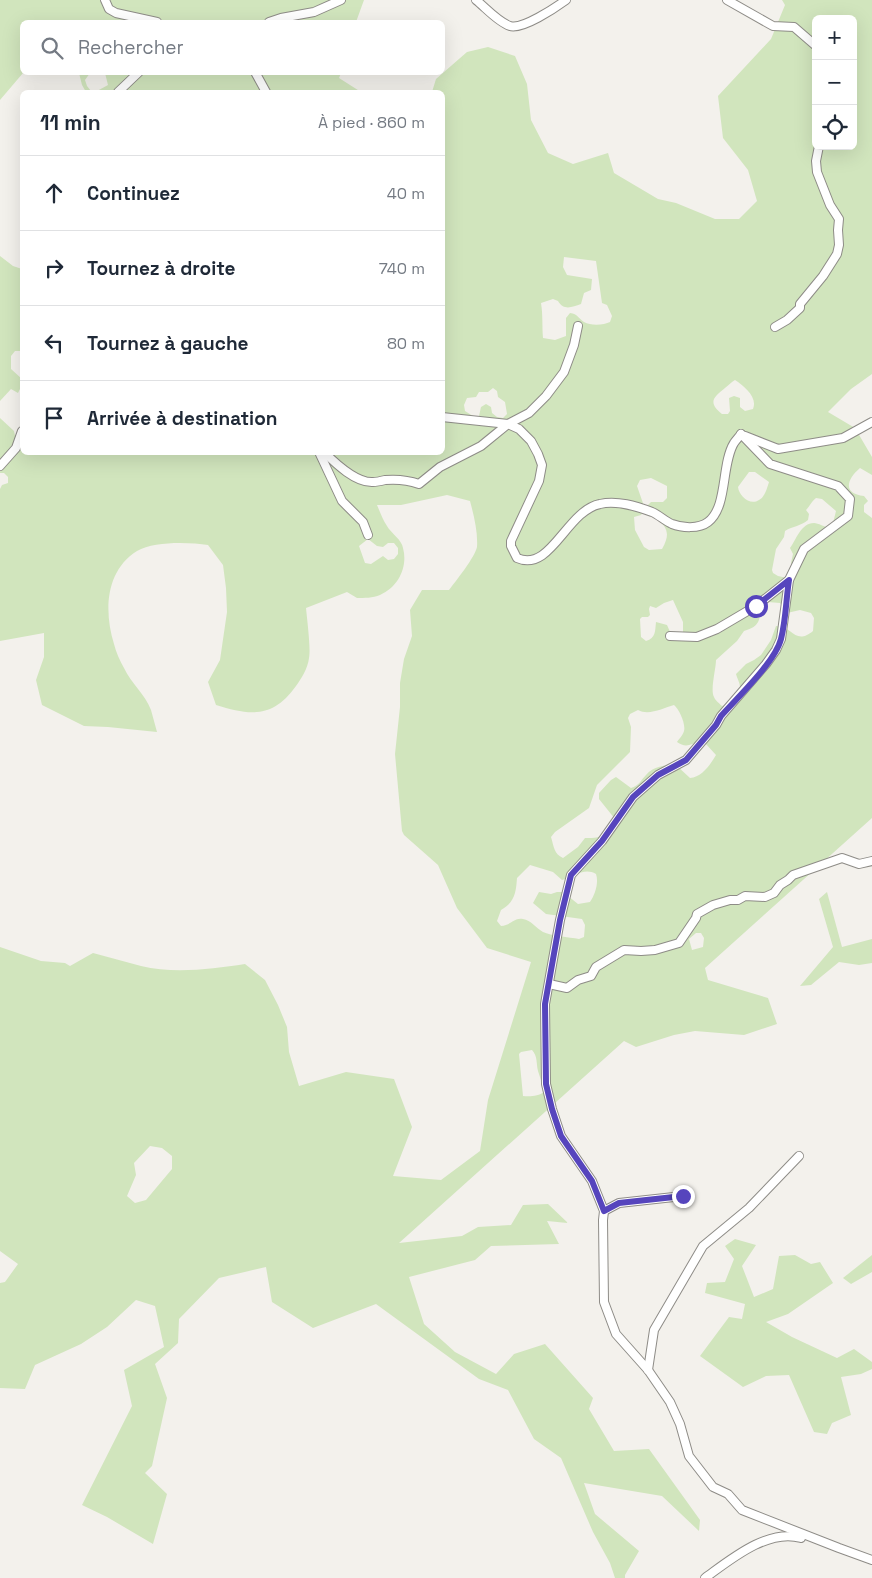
<!DOCTYPE html>
<html lang="fr">
<head>
<meta charset="utf-8">
<style>
  :root { --surface:#fff; --page:#f6f6f7; --text:#1f2937; --muted:#747a83; --line:#e0e1e3 }
  body { margin:0; font-family:"Space Grotesk",sans-serif; background:var(--page); color:var(--text) }
  .controls { position:absolute; right:15px; top:15px; display:grid; overflow:hidden; border-radius:8px; box-shadow:0 5px 20px #0002 }
  .controls button { width:45px; height:45px; display:grid; place-items:center; padding:0; border:0; border-bottom:1px solid var(--line); background:var(--surface); color:var(--text); font:25px sans-serif }
  .stop { position:absolute; width:15px; height:15px; margin:-11px; border:4px solid #5645bd; border-radius:50%; background:#fff }
  .stop.end { background:#5645bd; border-color:#fff; box-shadow:0 1px 5px #0008 }
  .list { margin:0; padding:0; list-style:none }
  h2 { display:flex; justify-content:space-between; align-items:center; height:65px; margin:0; padding:0 20px; font-size:21px }
  h2 small { font-size:16px; font-weight:400; color:var(--muted) }
  .list li { display:grid; grid-template-columns:32px 1fr auto; gap:15px; align-items:center; box-sizing:border-box; height:75px; padding:0 20px; border-top:1px solid var(--line) }
  .list b { display:block; font-size:19px; white-space:nowrap }
  .list em { font-size:16px; font-style:normal; color:var(--muted) }
  .icon { flex:none; width:28px; height:28px; fill:none; stroke:currentColor; stroke-width:2; stroke-linecap:round; stroke-linejoin:round }
  .map { position:relative; flex:none; width:872px; height:1578px; overflow:hidden }
  .search { position:absolute; background:var(--surface); box-shadow:0 5px 20px #0002; left:20px; top:20px; width:425px; height:55px; display:flex; align-items:center; gap:12px; box-sizing:border-box; padding:0 18px; border-radius:8px; color:var(--muted); font-size:19px }
  .panel { position:absolute; background:var(--surface); box-shadow:0 5px 20px #0002; left:20px; top:90px; width:425px; height:365px; border-radius:8px }
  .map>svg:first-child { display:block }
</style>
</head>
<body>
<div class="map">
<svg width="872" height="1578" viewBox="0 0 872 1578">
  <rect width="100%" height="100%" fill="#f3f1ec"/>
  <!-- green -->
  <g fill="#d1e5bd" fill-rule="evenodd">
    <polygon points="0,0 364,0 356,22 22,22 23,73 0,100"/>
    <path d="M782,0H872V374L851,389L828,412L855,428L872,457V475L860,468C847,479 842,494 864,496L868,501L864,505V512L872,518V818L705,968L708,980L768,998L777,1024L744,1035L695,1031L674,1035L636,1047L624,1041L399,1243L462,1236L478,1227L511,1225L523,1205L548,1204L568,1223L547,1221L559,1244L491,1246L475,1260L409,1277L424,1324L455,1352L496,1374L514,1354L545,1344L593,1398L589,1409L614,1451L649,1449L700,1520L699,1531L662,1496L584,1483L595,1514L639,1551L625,1575V1578H615L610,1563L593,1532L561,1458L534,1439L508,1390L479,1379L376,1304L313,1328L272,1302L266,1267L219,1278L179,1319L178,1343L155,1364L167,1398L152,1466L145,1473L167,1494L153,1544L107,1517L82,1505L132,1406L124,1370L164,1347L155,1306L136,1300L107,1327L81,1344L35,1365L25,1389L0,1388V1283L5,1282L18,1264L0,1251V947L41,961L65,963L70,966L93,953C109,957 125,962 141,966C174,974 212,969 245,964L265,980L278,1005L287,1027L289,1052L299,1086L346,1072L394,1079L412,1127L393,1176L441,1180L480,1151L488,1100L531,962L487,948L457,908L438,865L404,835L402,831L395,754L400,707V683L404,659L412,636L410,610L422,590H449C456,581 475,557 477,547C478,532 474,516 470,501L447,495L401,505H377C380,512 383,520 387,526C391,533 402,540 403,548C408,566 399,587 380,595C373,598 364,598 357,598L347,592L306,608C307,619 311,649 309,658C308,668 301,679 296,686C273,718 251,716 216,705L208,682L220,660L227,612L226,588L223,565L208,545C189,542 154,541 137,551C105,571 104,612 114,644C116,652 120,661 124,668C131,683 145,694 151,710C153,717 155,725 157,732L108,727L84,726L42,705L36,680L44,657V633L0,641V489L2,485L8,483V477L4,473H0V418L14,431L17,445L22,449V452H442V92H432L436,79L467,52L488,47L515,56L527,84L531,120L548,153L573,164L608,153L614,173L658,199L676,203L715,219H739L757,201L748,170L723,138L718,96L771,39L785,5ZM816,19H853V146H816ZM564,257L596,261L602,303L607,305L612,316L610,322C604,325 591,326 584,322C578,318 578,314 570,313L566,318V336L555,340L543,338C542,326 543,315 541,303L553,299L558,301C564,311 572,307 581,304L584,293L591,290L592,279L567,275L563,267ZM735,380C744,386 758,397 753,409L745,411L740,407V398L734,396L729,398L730,411L728,414H722C707,402 714,397 725,388C729,385 731,382 735,380ZM493,388L497,391L498,397L505,402L507,414L503,418L497,417L492,413L491,407L486,404L481,407L479,416H473L465,411L464,405L467,398L476,397L479,392H488ZM749,472H755L769,482C767,488 765,497 759,500C750,506 739,496 738,487ZM651,478L667,486V498L663,502H651L647,506C657,524 676,525 662,549L649,550L644,547L635,530L634,517L641,515L645,509L637,486L640,480ZM816,498L822,499L836,511L833,523L829,528C825,527 818,523 814,523C801,523 796,540 790,548L793,554L791,563L794,568L787,578L778,576L773,573L772,570L776,549L784,537L785,531C793,526 801,526 808,520L809,514L806,510C810,506 811,502 816,498ZM368,539L377,546L383,547L388,543H394L398,548V554L394,559L388,560L383,556L371,564L365,563L359,546ZM673,600L683,622V634H671L667,625L656,622C655,631 656,638 646,641L641,637L640,619L642,617H648L650,615L649,609L650,606L656,608L664,603ZM768,602L780,603L787,613L800,610L811,613L814,618L813,631C795,646 793,626 776,626L771,640L761,655L754,660L746,664L736,674C737,678 740,683 740,687C738,695 730,704 722,706C720,704 715,700 714,697C710,690 716,669 716,660L737,641L744,631C761,626 759,620 762,604ZM674,705C679,709 686,724 684,731C683,735 679,739 677,742C685,748 691,745 699,741L705,743L716,755C710,765 702,777 690,778L676,765C665,765 653,766 646,775C641,780 639,786 631,788L616,777L611,780L599,793V799L615,819C606,834 604,839 585,838L578,847L563,858C554,854 554,847 551,837L555,832L589,808L597,785L630,752L631,727L628,718L630,714L638,710C649,716 663,708 674,705ZM530,865L553,872L562,880C574,877 584,867 596,874C599,883 595,895 590,902L578,904L563,892H557L551,894L539,892L533,903L546,914L582,919L585,925L584,937L579,939C569,937 551,936 543,932C536,928 531,920 523,919C514,917 510,926 501,926L497,921L501,910C515,902 516,892 517,878ZM696,933H701L704,938L703,947L692,950L689,939ZM532,1050C538,1057 536,1063 538,1071C540,1078 543,1084 544,1092C539,1096 530,1097 523,1096L519,1054L521,1052ZM150,1146L162,1148L172,1156V1169L146,1200L135,1203L127,1196L136,1175L134,1163Z"/>
    <polygon points="79,73 90,73 85,80 87,86 91,91 97,91 108,85 105,73 341,73 339,78 361,92 86,92 82,85"/>
    <polygon points="0,256 13,266 22,269 22,351 15,351 11,356 11,369 22,379 22,385 18,393 11,389 0,401"/>
    <polygon points="827,892 842,947 872,939 872,963 859,965 839,962 811,985 800,986 833,947 819,899"/>
    <polygon points="735,1239 756,1245 742,1266 754,1297 773,1289 779,1256 795,1255 811,1264 820,1262 833,1283 788,1314 766,1322 792,1337 837,1358 854,1349 872,1362 872,1369 861,1374 841,1377 851,1415 832,1423 827,1434 814,1432 789,1375 766,1376 743,1387 700,1356 729,1317 742,1319 745,1304 705,1293 707,1283 725,1282 734,1259 725,1246"/>
    <polygon points="872,1255 872,1272 851,1284 843,1278"/>
  </g>
  <g fill="none" stroke-linecap="round" stroke-linejoin="round">
    <defs>
      <g id="minor">
        <polyline points="105,0 109,9 116,13 157,22"/>
        <path d="M476,0C486,8 498,22 510,26C522,30 555,8 566,0"/>
        <polyline points="727,0 773,26 794,27 816,46"/>
        <polyline points="269,22 281,18 314,12 341,0"/>
        <polyline points="255,72 266,92"/>
        <polyline points="118,92 139,72"/>
        <polyline points="775,327 787,320 800,308 800,304 823,276 837,254 839,245 838,230 839,219 830,205 817,172 816,161 819,146"/>
        <path d="M442,417L508,424L519,429L531,441L538,454L542,465L539,481L511,541V546L517,558C551,573 566,511 600,504C617,500 636,506 652,512C659,515 665,521 672,524C682,528 699,529 708,522C728,507 721,464 734,443C736,440 739,437 741,434"/>
        <polyline points="741,434 770,464 838,486 850,499 848,516 804,549 789,580 781,639 776,650 766,664 721,716 716,725 686,760 658,775 633,797 602,841 571,875 560,920 545,1004 546,1084 552,1109 561,1136 592,1181 604,1211 603,1220 604,1302 616,1334 648,1370 670,1402 680,1424 689,1456 713,1487 728,1494 742,1510 839,1548 872,1560"/>
        <polyline points="745,436 778,449 843,438 872,422"/>
        <polyline points="319,452 342,501 363,522 368,535"/>
        <path d="M324,452C336,464 356,483 373,482C377,482 381,481 385,480C397,479 408,480 419,484L440,467L481,446L508,424L529,413L546,396L564,372L574,345L578,326"/>
        <polyline points="0,466 16,448 22,431"/>
        <polyline points="670,636 697,637 717,629 756,606 789,580"/>
        <polyline points="549,984 567,988 578,980 591,976 596,967 624,950 641,951 655,950 679,943 696,918 697,914 713,905 730,900 738,900 745,896 765,897 774,893 780,885 788,880 793,875 842,858 859,864 872,861"/>
        <polyline points="604,1211 619,1203 683,1196"/>
        <polyline points="648,1370 654,1330 703,1246 749,1208 799,1156"/>
        <path d="M705,1578C730,1560 768,1528 801,1538"/>
      </g>
    </defs>
    <!-- minor casing -->
    <use href="#minor" stroke="#8e8c87" stroke-width="10"/>
    <!-- minor -->
    <use href="#minor" stroke="#fff" stroke-width="8"/>
  </g>
  <g fill="none" stroke-linecap="round" stroke-linejoin="round">
    <!-- route -->
    <path stroke="#5645bd" stroke-width="6" d="M683,1196L619,1203L604,1211L592,1181L561,1136L552,1109L546,1084L545,1004L560,920L571,875L602,841L633,797L658,775L686,760L716,725L721,716C738,697 775,662 781,639C786,620 786,599 789,580L756,606"/>
  </g>
</svg>
<div class="controls">
<button>+</button>
<button>−</button>
<button><svg class="icon" aria-label="locate" viewBox="0 0 24 24"><circle cx="12" cy="12" r="6"/><path d="M12 2v4M12 18v4M2 12h4M18 12h4"/></svg></button>
</div>
<div class="stop" style="left:756px;top:606px"></div>
<div class="stop end" style="left:683px;top:1196px"></div>
<div class="search"><svg class="icon" aria-label="search" viewBox="0 0 24 24"><circle cx="10" cy="10" r="6"/><path d="M15 15l6 6"/></svg>Rechercher</div>
<section class="panel">
<h2>11 min<small>À pied · 860 m</small></h2>
<ul class="list">
<li><svg class="icon" aria-label="ahead" viewBox="0 0 24 24"><path d="M12 20V5M6 11l6-6 6 6"/></svg><div><b>Continuez</b></div><em>40 m</em></li>
<li><svg class="icon" aria-label="right" viewBox="0 0 24 24"><path d="M7 20v-9h11M14 6l5 5-5 5"/></svg><div><b>Tournez à droite</b></div><em>740 m</em></li>
<li><svg class="icon" aria-label="left" viewBox="0 0 24 24"><path d="M17 20v-9H6M10 6l-5 5 5 5"/></svg><div><b>Tournez à gauche</b></div><em>80 m</em></li>
<li><svg class="icon" aria-label="arrive" viewBox="0 0 24 24"><path d="M6 21V4h12l-3 4 3 4H6"/></svg><div><b>Arrivée à destination</b></div></li>
</ul>
</section>
</div>
</body>
</html>
